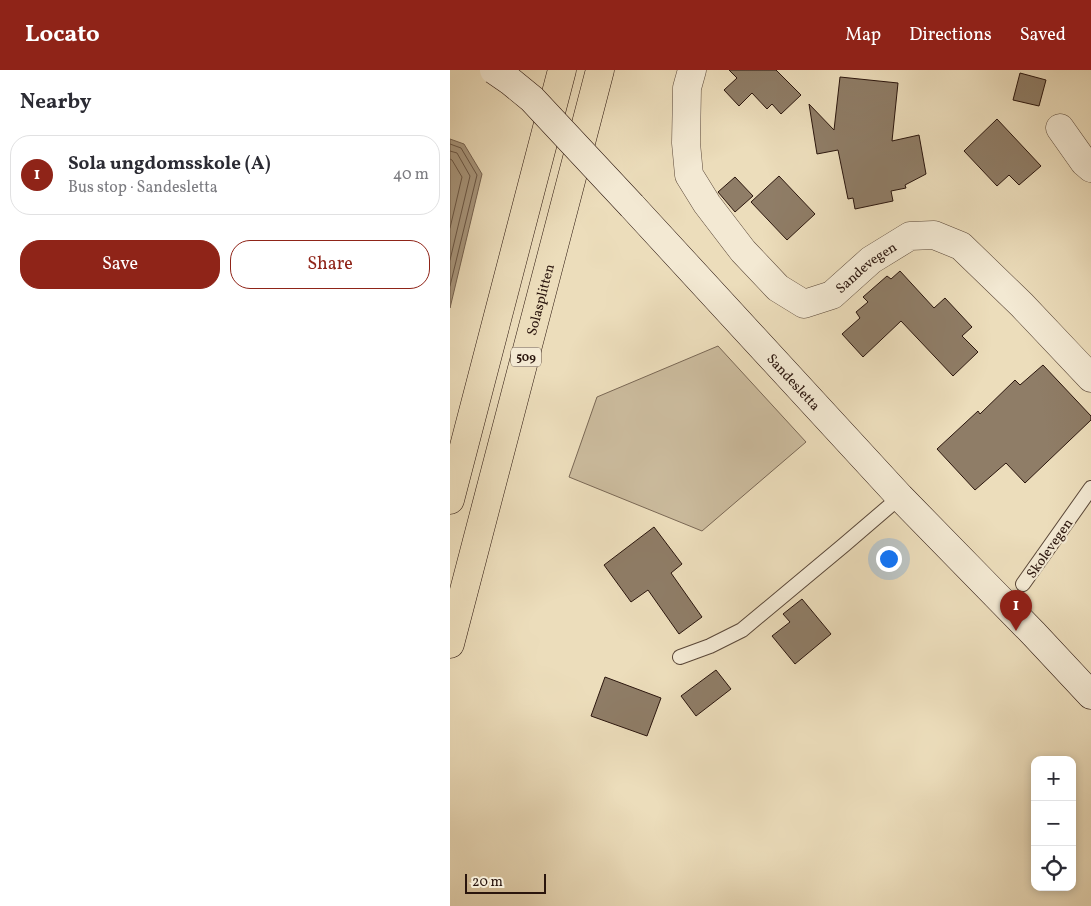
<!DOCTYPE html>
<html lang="en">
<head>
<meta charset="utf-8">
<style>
  :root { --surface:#fff; --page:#f7f7f7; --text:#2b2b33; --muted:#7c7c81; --line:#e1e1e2; --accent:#8f2418 }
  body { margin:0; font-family:Vollkorn,serif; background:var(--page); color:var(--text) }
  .controls { position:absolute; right:15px; bottom:15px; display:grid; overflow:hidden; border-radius:10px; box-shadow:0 2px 8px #0003 }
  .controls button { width:45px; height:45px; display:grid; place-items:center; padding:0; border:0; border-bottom:1px solid var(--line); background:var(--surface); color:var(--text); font:25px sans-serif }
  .scale { position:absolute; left:15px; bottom:12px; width:81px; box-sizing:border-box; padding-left:5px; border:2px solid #2a150d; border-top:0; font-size:14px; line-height:18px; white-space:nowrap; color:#2a150d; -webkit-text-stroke:4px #f3e9d3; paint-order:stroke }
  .you { position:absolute; left:438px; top:488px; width:18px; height:18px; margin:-12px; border:4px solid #fff; border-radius:50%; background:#1a73e8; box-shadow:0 0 0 8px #1a73e833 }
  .badge { display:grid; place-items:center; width:32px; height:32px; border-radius:50%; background:var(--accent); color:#fff; font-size:16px; font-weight:700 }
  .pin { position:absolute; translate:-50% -41px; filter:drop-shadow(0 1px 2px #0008) }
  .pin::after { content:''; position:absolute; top:26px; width:18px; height:15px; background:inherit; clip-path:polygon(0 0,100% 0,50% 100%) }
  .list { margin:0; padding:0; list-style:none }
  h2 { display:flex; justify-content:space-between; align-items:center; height:65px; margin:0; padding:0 20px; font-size:21px }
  h2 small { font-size:16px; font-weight:400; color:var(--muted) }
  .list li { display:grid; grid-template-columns:32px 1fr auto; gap:15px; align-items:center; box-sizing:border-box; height:80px; margin:0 10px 10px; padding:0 10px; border:1px solid var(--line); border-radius:20px }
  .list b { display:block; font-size:19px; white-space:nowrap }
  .list p { margin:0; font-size:16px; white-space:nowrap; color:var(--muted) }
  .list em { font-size:16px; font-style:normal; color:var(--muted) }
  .actions { display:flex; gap:10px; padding:15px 20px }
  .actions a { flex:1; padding:11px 0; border:1px solid var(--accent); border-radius:20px; text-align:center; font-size:18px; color:var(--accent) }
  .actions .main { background:var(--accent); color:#fff }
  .icon { flex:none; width:28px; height:28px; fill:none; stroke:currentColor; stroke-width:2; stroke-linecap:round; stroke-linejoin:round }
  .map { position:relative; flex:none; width:641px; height:836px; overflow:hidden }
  header { display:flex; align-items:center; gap:30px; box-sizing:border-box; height:70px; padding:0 25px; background:var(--accent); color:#fff }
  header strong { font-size:24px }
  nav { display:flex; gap:28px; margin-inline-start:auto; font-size:18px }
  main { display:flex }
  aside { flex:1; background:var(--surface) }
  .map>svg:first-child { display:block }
</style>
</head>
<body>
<header>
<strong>Locato</strong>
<nav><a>Map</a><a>Directions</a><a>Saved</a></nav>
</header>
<main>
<aside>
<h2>Nearby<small></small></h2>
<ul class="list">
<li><span class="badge">1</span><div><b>Sola ungdomsskole (A)</b><p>Bus stop · Sandesletta</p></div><em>40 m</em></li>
</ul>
<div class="actions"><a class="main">Save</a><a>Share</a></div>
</aside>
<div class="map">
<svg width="641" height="836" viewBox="0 0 641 836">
  <rect width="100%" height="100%" fill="#ecddbb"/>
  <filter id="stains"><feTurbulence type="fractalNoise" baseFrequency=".004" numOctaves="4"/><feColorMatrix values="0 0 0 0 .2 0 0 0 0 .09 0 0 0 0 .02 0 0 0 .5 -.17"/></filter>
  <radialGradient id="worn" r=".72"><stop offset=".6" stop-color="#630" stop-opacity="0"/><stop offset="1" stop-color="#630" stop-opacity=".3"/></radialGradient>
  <!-- green -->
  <polygon fill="#cbbb9d" stroke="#7a6855" points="268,276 356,372 252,461 119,407 147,327"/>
  <!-- water -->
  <polygon fill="#aa9980" stroke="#776452" points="0,69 14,74 32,104 0,238"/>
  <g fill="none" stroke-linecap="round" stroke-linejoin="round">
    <!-- shore -->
    <g stroke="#6a5746" stroke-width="1">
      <polyline points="0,74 11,78 27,105 0,216"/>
      <polyline points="0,81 7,83 20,106 0,190"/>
      <polyline points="0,89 2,90 12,107 0,158"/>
    </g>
  </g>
  <!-- building -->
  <g fill="#8f7d67" stroke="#2a150d">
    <polygon points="279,0 326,0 351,25 331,44 322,34 317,39 302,23 289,36 274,20 287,8"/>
    <polygon points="570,3 596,10 589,36 563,30"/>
    <polygon points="390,7 448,13 442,71 469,65 476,104 455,115 456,118 441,121 443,131 405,139 403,128 398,129 388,80 367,84 359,34 384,60"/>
    <polygon points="547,49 591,96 569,115 559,105 547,116 514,81"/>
    <polygon points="329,106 365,144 337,170 301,132"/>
    <polygon points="285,107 303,126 285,142 268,122"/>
    <polygon points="450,201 484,238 495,228 522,257 512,266 528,282 503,306 451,251 413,287 392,264 410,248 406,242 418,232 413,227 437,206 441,209"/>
    <polygon points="593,295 641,346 641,350 575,413 556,393 525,420 487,379 528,341 530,344 565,310 570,315"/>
    <polygon points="204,457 232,494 221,503 252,547 229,564 198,520 181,532 154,495"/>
    <polygon points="352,529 381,564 345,594 322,566 340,552 333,544"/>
    <polygon points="266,600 281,619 246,646 231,626"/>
    <polygon points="155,607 211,628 197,666 141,646"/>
  </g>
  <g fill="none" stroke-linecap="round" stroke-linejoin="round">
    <defs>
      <g id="lane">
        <polyline points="573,514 641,418"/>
        <polyline points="230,587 260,576 292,560 394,475 450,427"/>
      </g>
      <g id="street">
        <path id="s1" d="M242,0L237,18L236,73L239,105L257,134L293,181L328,218L354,234L382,225L421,190L460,166L484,165L511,176L572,235L641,308"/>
        <polyline points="610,58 634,92 641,98"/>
      </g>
      <g id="secondary">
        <path id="s2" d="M182,136L450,427L584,564L641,625"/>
      </g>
      <g id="highway">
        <polyline points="0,430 112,0"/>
        <path id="s3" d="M0,574L150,0"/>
      </g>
    </defs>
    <!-- lane casing -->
    <use href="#lane" stroke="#5a4738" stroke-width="16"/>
    <!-- street casing -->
    <use href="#street" stroke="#5a4738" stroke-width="29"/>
    <!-- secondary casing -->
    <use href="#secondary" stroke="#2a150d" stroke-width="29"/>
    <!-- highway casing -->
    <use href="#highway" stroke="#2a150d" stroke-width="29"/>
    <!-- lane -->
    <use href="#lane" stroke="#f3e9d3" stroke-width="14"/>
    <!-- street -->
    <use href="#street" stroke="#f3e9d3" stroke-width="28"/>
    <!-- secondary -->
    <use href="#secondary" stroke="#f3e9d3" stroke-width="28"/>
    <!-- highway -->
    <use href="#highway" stroke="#ecddbb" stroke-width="28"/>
    <defs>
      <polyline id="secondary-bridge" points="44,0 60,11 82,29 182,136"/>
    </defs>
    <!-- secondary-bridge casing -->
    <use href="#secondary-bridge" stroke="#2a150d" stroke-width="29" stroke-linecap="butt"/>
    <!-- secondary-bridge -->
    <use href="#secondary-bridge" stroke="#f3e9d3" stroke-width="28"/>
  </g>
  <g text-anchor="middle" stroke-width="4.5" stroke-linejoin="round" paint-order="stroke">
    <!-- shield labels -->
    <rect fill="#f3e9d3" stroke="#665548" stroke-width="1" x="61" y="277.5" width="30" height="19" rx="4"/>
    <g font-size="12" font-weight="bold" fill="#2a150d">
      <text x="76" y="291">509</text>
    </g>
    <!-- street labels -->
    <g font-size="14" fill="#2a150d" stroke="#f3e9d3">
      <text dy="5" stroke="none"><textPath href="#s1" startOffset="354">Sandevegen</textPath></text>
      <text dy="5" stroke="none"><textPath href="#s3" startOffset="356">Solasplitten</textPath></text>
      <text dy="5" stroke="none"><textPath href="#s2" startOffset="239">Sandesletta</textPath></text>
      <text transform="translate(599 478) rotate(-55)" y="5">Skolevegen</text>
    </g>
  </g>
  <rect width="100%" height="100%" filter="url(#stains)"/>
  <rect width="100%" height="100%" fill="url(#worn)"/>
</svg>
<div class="controls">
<button>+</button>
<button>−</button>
<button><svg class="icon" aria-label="locate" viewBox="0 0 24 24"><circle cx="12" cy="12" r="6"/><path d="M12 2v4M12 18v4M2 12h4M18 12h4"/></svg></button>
</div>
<div class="scale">20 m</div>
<div class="you"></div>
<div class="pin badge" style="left:566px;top:561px">1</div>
</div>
</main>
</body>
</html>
